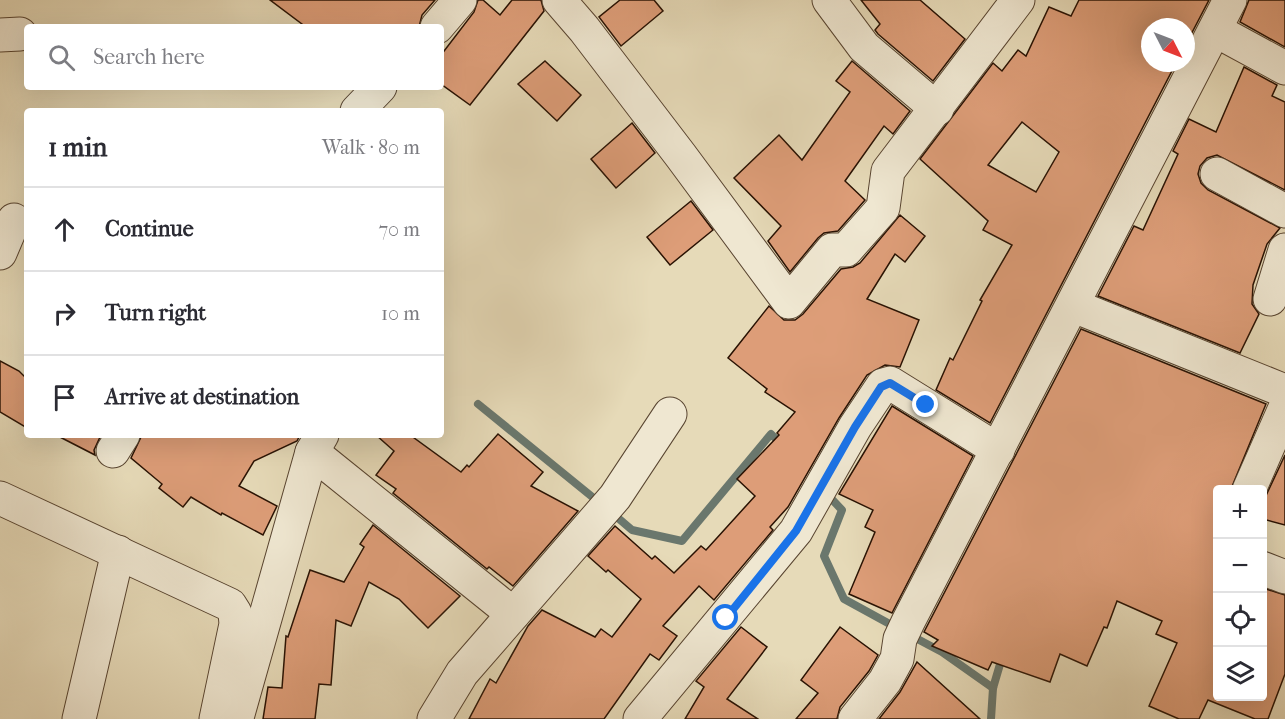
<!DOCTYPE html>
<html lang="en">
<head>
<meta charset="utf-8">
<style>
  :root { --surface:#fff; --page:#f2f2f3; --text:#2b2b33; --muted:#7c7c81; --line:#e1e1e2 }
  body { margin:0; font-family:"IM FELL French Canon",serif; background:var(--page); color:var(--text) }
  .controls { position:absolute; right:18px; bottom:18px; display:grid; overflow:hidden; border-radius:6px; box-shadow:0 6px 24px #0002 }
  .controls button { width:54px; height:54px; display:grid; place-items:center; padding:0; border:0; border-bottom:2px solid var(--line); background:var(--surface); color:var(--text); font:30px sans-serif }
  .compass { position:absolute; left:1141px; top:18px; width:54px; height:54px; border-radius:50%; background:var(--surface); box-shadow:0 6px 24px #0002; rotate:132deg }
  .stop { position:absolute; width:18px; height:18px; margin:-14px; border:4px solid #1a73e8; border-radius:50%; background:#fff }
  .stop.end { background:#1a73e8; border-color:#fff; box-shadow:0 2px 6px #0008 }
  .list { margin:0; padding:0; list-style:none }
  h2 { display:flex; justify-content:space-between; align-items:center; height:78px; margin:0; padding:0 24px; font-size:26px }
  h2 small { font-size:20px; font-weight:400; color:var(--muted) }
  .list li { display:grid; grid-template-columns:39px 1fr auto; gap:18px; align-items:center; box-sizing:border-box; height:84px; padding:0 24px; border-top:2px solid var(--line) }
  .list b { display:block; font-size:22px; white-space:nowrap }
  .list em { font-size:20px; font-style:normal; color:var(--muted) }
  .icon { flex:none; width:33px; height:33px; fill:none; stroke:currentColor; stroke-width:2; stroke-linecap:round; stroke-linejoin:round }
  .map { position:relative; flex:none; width:1285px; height:719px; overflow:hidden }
  .search { position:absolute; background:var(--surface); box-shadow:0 6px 24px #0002; left:24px; top:24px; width:420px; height:66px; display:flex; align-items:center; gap:15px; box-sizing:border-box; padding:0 21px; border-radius:6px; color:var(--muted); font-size:22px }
  .panel { position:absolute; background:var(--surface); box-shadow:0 6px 24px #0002; left:24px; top:108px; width:420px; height:330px; border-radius:6px }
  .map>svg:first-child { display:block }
</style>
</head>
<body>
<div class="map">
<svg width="1285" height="719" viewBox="0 0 1285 719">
  <rect width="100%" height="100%" fill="#e6dab8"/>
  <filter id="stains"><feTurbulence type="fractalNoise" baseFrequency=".00333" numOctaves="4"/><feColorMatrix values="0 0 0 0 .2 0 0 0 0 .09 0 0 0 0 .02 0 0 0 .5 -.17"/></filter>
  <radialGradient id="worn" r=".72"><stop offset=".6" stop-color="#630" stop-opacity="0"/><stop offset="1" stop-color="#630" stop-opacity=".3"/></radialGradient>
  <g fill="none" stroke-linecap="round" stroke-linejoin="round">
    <!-- stream -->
    <g stroke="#6a776d" stroke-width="8">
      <polyline points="478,404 601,504"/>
      <polyline points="825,492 842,510 824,556 844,599 897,628"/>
      <polyline points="611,512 632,530 682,541 771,434 782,445"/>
      <polyline points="908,634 942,652 993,688"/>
      <polyline points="991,719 993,688 1003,654"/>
    </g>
  </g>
  <!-- building -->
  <g fill="#dd9d78" stroke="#291203" stroke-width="1.5" fill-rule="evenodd">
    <polygon points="270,0 435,0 422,15 419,27 306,27"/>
    <polygon points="478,0 483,0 500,15 512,0 541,0 544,11 470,105 441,84 441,55 474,12"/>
    <polygon points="620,0 654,0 663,11 621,46 599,17"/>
    <polygon points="861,0 920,0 965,39 933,81 878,34 875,30 880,24"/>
    <path d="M1079,0H1209L1186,44V27H1150V63H1176L990,423L936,390L950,358L953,360L982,301L980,300L1012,245L983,230L988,221L920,159L993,63L1002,71L1018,50L1026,56L1049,7L1071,16ZM1022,122L1059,152L1036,192L988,165Z"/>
    <polygon points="1249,0 1285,0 1285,47 1240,22"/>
    <polygon points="545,61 581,95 557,121 518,84"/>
    <polygon points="852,61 910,111 893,134 884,126 845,181 865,200 838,231 824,233 818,238 790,272 768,241 781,226 734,178 779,135 802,160 850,92 836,81"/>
    <polygon points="1244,67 1277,85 1272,96 1285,102 1285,190 1217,155 1207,158 1200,166 1198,174 1201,183 1208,190 1280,228 1267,244 1253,285 1252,304 1259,314 1240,353 1098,296 1134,226 1143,230 1178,154 1173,151 1189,119 1216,132"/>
    <polygon points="632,123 655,153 616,188 591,159"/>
    <polygon points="691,201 713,230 670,265 647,237"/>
    <polygon points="900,215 925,236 905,262 895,254 867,299 919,320 900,367 885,365 867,375 839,418 788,507 770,527 773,530 714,600 699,586 663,626 677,636 659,660 650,654 604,719 469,719 490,679 496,683 528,626 542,610 595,637 601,629 612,637 641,599 608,570 606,572 588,556 615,526 652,559 655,556 674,573 701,546 706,550 755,496 737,479 779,435 777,433 795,412 765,392 767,389 728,358 769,306 784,320 795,320 803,314 841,269 853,267 860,263"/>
    <polygon points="1081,329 1266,404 1231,489 1218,489 1218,696 1263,696 1263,588 1285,595 1285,674 1268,719 1255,719 1208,700 1199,719 1179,719 1149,706 1177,643 1156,634 1162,621 1117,601 1107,628 1104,627 1087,666 1060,654 1050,682 992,662 988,670 932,646 938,640 924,632"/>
    <polygon points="0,361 19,371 27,379 27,428 0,412"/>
    <polygon points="892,406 973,456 892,613 849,594 875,532 865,527 873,510 839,494"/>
    <polygon points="498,434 543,472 531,486 578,511 513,586 489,567 487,569 393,493 396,489 376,475 394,451 376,435 410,435 461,472 467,465 469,467"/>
    <polygon points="56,435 101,435 94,450 95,455"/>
    <polygon points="142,435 300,435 297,441 254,461 239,486 277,506 263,535 222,513 221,515 191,497 183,507 159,488 162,484 131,458"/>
    <polygon points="1285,455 1285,525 1263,519 1263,502"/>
    <polygon points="373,525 460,596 428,628 399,599 369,582 351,626 336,620 331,685 319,684 315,719 263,719 268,687 282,688 286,636 288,637 310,570 344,582 364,547 360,544"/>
    <polygon points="741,627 767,647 727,699 758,719 685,719 704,687 696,681"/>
    <polygon points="840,627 878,655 869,671 840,707 837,719 796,719 818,693 801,680"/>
    <polygon points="917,662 980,719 879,719 900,692"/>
  </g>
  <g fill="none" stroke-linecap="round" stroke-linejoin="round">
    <defs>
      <g id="minor">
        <polyline points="559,0 584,29 681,156 789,302 832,250 846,250 883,208 888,171 1018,0"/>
        <polyline points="829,0 864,47 937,109"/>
        <polyline points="437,27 460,0"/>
        <polyline points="1215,30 1285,68"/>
        <polyline points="0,35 20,34"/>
        <polyline points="357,111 380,87"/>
        <polyline points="1217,174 1285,211"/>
        <polyline points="0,253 14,220"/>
        <polyline points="1270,299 1285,250"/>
        <polyline points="1074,306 1285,391"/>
        <polyline points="113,451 123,435"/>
        <polyline points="312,452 513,614"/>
        <polyline points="1249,490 1285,408"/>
        <polyline points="0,498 230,605 235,613 236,624 216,719"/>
        <polyline points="1262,568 1285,577"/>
        <polyline points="238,714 312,452 322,435"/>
        <polyline points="79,719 118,552"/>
        <polyline points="434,719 462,673 615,497 670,414"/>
        <polyline points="640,719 796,531 855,427 883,385 890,383 998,450"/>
        <polyline points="855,719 885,681 897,659 900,639 908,622 1230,0"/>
      </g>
    </defs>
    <!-- minor casing -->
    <use href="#minor" stroke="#584430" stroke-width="35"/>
    <!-- minor -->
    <use href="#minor" stroke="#efe7d1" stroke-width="33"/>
  </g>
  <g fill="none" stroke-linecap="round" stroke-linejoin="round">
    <!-- route -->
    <polyline stroke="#1a73e8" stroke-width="8" points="726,618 796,531 855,427 881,387 890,383 926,405"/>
  </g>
  <rect width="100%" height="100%" filter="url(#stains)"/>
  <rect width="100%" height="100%" fill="url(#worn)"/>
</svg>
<div class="controls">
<button>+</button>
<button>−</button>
<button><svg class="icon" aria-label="locate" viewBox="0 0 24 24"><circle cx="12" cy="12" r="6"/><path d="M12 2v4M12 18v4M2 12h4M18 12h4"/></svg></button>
<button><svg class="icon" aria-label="layers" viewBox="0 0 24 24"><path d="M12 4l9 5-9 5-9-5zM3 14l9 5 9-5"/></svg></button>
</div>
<svg class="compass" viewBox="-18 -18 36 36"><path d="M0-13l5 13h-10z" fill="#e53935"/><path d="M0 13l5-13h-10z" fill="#7c7c81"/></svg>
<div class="stop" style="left:726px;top:618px"></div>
<div class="stop end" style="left:926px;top:405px"></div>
<div class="search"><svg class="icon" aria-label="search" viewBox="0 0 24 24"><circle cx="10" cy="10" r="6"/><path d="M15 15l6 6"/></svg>Search here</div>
<section class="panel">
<h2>1 min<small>Walk · 80 m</small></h2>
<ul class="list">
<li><svg class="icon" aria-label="ahead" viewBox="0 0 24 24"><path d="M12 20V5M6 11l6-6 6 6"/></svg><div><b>Continue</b></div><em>70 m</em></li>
<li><svg class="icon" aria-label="right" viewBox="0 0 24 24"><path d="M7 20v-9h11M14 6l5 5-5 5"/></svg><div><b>Turn right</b></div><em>10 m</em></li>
<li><svg class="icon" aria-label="arrive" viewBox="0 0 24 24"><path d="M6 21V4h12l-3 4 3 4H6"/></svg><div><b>Arrive at destination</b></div></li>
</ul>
</section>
</div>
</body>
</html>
